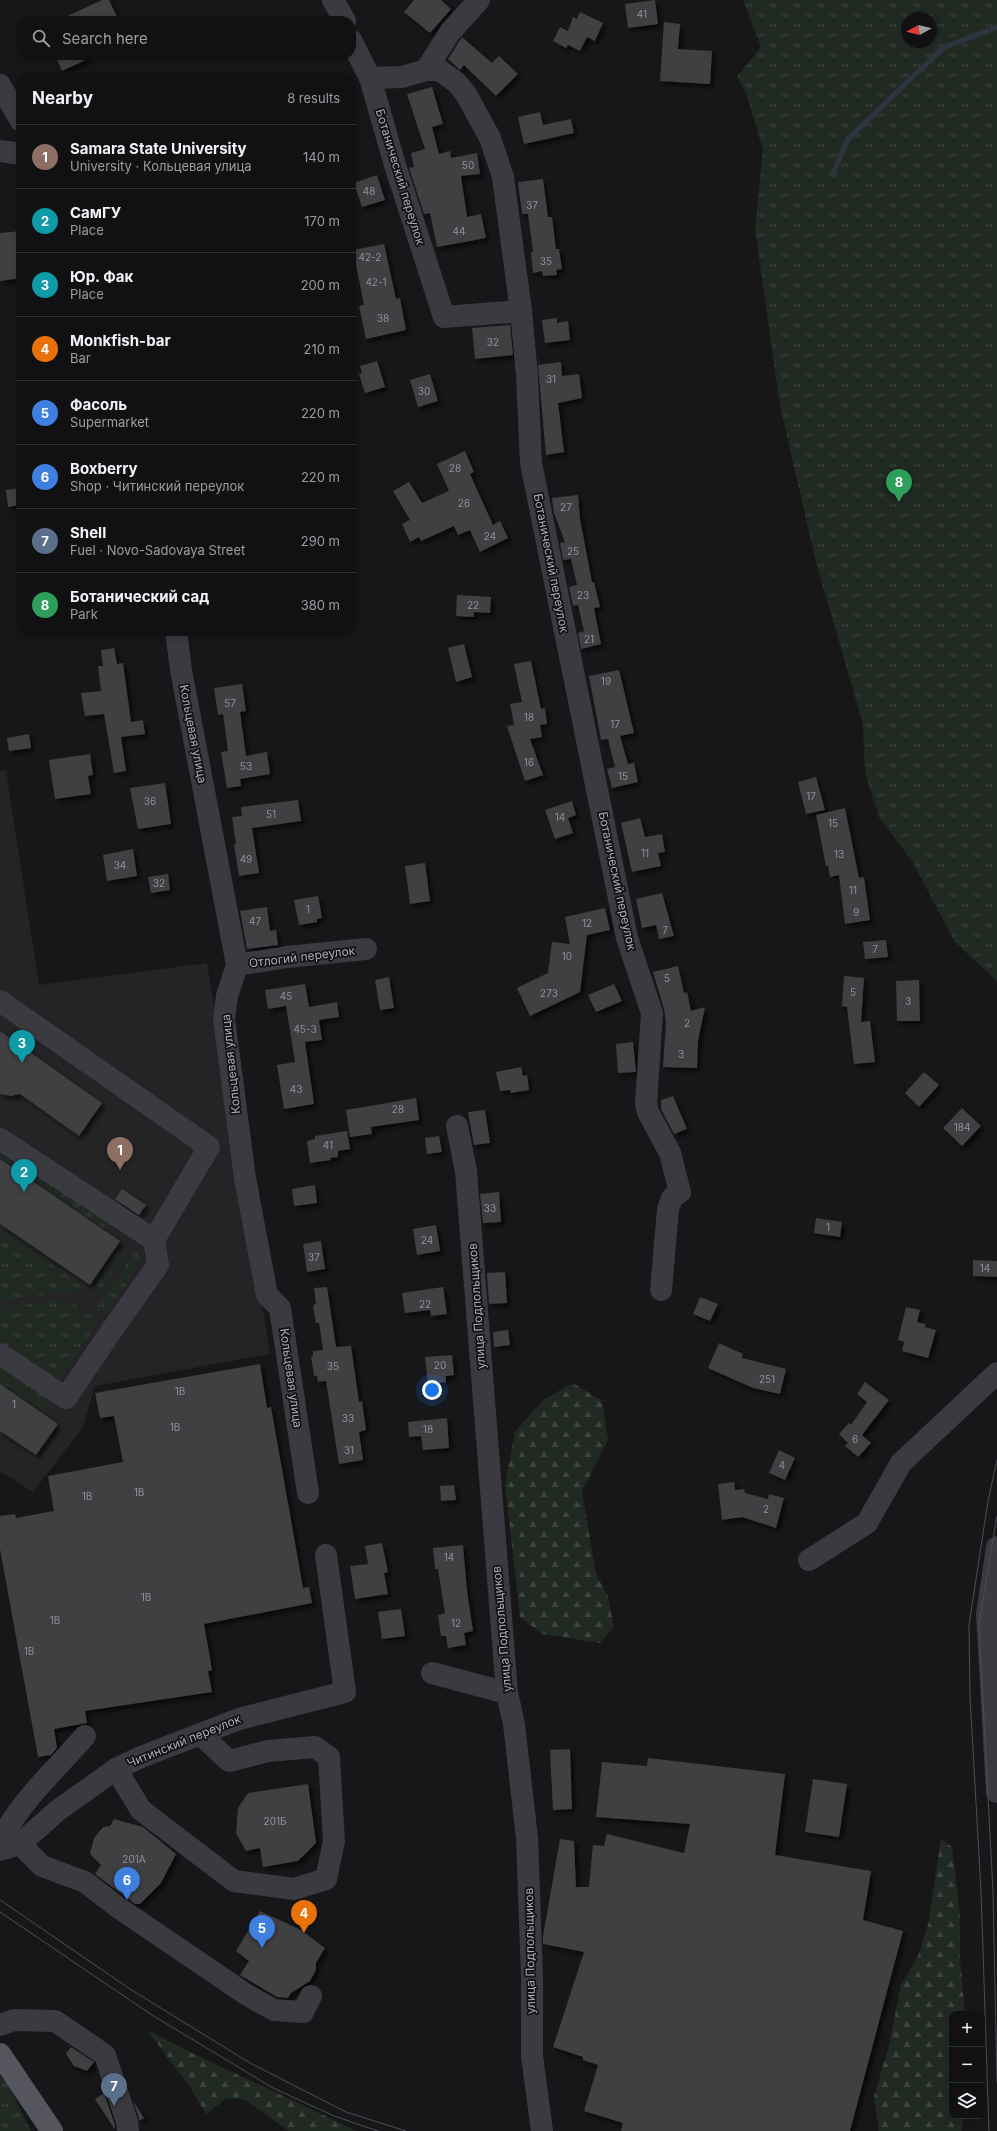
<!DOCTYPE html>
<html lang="en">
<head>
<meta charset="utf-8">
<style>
  :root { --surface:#111113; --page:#1e1f21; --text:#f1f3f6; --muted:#9c9da0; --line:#303133; --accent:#d93025 }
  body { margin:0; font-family:Inter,sans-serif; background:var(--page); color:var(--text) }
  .controls { position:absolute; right:12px; bottom:12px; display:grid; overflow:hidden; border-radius:8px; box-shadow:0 2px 6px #0003 }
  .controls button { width:36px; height:36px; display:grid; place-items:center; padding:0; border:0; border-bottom:1px solid var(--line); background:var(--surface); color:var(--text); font:20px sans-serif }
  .compass { position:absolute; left:901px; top:12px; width:36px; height:36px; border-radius:50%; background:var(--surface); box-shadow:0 2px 6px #0003; rotate:262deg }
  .you { position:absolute; left:432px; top:1390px; width:14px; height:14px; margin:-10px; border:3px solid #fff; border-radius:50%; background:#1a73e8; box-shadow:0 0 0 6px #1a73e833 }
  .badge { display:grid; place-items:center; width:26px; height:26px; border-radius:50%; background:var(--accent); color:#fff; font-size:13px; font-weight:700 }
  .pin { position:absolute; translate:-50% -33px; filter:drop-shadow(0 1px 2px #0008) }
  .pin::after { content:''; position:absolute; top:21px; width:14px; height:12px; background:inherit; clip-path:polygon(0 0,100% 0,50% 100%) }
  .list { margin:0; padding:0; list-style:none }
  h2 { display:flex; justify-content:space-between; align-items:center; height:52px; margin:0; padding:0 16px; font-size:17px }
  h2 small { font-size:13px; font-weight:400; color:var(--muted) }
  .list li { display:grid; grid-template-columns:26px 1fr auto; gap:12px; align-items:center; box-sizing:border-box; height:64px; padding:0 16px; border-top:1px solid var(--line) }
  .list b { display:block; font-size:15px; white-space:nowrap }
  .list p { margin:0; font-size:13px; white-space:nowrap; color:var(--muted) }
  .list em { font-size:13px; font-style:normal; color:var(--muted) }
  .icon { flex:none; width:22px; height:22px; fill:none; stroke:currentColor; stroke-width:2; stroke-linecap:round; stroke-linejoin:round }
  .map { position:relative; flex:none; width:997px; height:2131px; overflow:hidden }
  .search { position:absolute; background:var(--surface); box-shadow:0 2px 6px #0003; left:16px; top:16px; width:340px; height:44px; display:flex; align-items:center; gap:10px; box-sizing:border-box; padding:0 14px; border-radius:16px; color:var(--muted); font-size:15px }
  .panel { position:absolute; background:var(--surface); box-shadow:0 2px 6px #0003; left:16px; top:72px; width:340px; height:564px; border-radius:16px }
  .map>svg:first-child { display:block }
</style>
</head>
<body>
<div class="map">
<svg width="997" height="2131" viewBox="0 0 997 2131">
  <defs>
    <pattern id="grass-tufts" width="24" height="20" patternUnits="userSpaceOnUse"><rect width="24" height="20" fill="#212923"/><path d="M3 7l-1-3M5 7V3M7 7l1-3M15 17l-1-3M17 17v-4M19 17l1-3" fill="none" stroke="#3e4541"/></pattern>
    <pattern id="forest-firs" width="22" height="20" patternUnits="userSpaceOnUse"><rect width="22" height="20" fill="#212923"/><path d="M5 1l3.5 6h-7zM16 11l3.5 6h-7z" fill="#3e4541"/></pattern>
    <filter id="shadow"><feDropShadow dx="3.5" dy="3.5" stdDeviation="2" flood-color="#0009"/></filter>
  </defs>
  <rect width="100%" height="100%" fill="#171719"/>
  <!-- built -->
  <polygon fill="#242326" points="0,771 6,771 39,985 207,963 270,1354 95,1386 83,1427 33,1492 0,1471"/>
  <!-- grass -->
  <g fill="url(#grass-tufts)" fill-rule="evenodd">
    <path d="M743,0H997V981L955,942L912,861L879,817L865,773L863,724L816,562L780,406L755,229L763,150L746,92L737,77L761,47ZM907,18H931V42H907Z"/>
    <polygon points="0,1149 110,1224 106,1230 0,1158"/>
    <polygon points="0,1229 87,1289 0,1301"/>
    <path d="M137,1248L140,1249C139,1273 117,1296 104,1315L95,1309Z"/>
    <polygon points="119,1249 126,1254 101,1289 91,1290"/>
    <polygon points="68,1300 98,1321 62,1376 56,1380 0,1348 0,1307"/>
    <polygon points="0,1363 45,1393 54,1418 0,1381"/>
    <polygon points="0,2076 8,2085 31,2131 0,2131"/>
  </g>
  <!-- forest -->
  <g fill="url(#forest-firs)">
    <polygon points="573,1383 602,1401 608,1440 582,1492 596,1574 608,1596 614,1627 600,1643 542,1634 520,1617 505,1485 515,1432 543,1400"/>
    <polygon points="941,1839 952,1847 960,1915 960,1958 965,2014 952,2014 952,2116 964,2116 961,2131 879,2131 874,2097 889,2045 901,1985 918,1956 928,1925"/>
    <polygon points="147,2030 194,2054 357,2131 289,2131 245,2100 227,2098 206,2114 190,2087"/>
  </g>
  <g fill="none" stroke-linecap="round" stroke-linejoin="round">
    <!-- stream -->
    <polyline stroke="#2d343e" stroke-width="5.5" points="833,173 848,139 943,48 997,27"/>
  </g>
  <!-- building -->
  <g fill="#3f3f43" filter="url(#shadow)">
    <polygon points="102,0 109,0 119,21 57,21"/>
    <polygon points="414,0 441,0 451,9 430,33 404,12"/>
    <polygon points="655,0 658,24 628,28 625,4"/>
    <polygon points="580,12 603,23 595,41 587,37 580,51 568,45 566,48 553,41 560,27 568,31 573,17 577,19"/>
    <polygon points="664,22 680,24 678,49 712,51 710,84 660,81"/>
    <polygon points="462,37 492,63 499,56 518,74 496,96 464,65 460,70 448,59"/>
    <polygon points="55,55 96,55 62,71"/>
    <polygon points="432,87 443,124 432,127 439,154 450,151 451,158 477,153 480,174 461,176 467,217 481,214 486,238 437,247 430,213 424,214 409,168 414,167 411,153 425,149 407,94"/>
    <polygon points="540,112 543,125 571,119 574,133 524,144 518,117"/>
    <polygon points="377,175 385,200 362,207 354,183"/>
    <polygon points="543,179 548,217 552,217 556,249 559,249 562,269 556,270 557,275 543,276 542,271 533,273 531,252 533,252 528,214 522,214 518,182"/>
    <polygon points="21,231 21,278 0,281 0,233"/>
    <polygon points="384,244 396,299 400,298 406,330 366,339 359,306 364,305 353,250"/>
    <polygon points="557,318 557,323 568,321 570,340 545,343 542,320"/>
    <polygon points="510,325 513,355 475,359 472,328"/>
    <polygon points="377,361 385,387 365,393 359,374 362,373 360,366"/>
    <polygon points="561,362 562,376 579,374 582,398 558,403 564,452 546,455 538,365"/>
    <polygon points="430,374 438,401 418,407 410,380"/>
    <polygon points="465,451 474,472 470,474 493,525 500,521 508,538 480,552 470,530 458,535 454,526 421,541 419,537 410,542 402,524 410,520 393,491 409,482 422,503 449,491 437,464"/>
    <polygon points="21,488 21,505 8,507 6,490"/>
    <polygon points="578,495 580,519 592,582 594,582 600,607 594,608 601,644 581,649 578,633 584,631 578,605 573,606 569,587 577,585 571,559 563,560 560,543 565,542 554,513 552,498"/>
    <polygon points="457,595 491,597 490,613 474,612 474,617 456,616"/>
    <polygon points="464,644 472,677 456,682 448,648"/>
    <polygon points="114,648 117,664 123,663 131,722 143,720 145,734 121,737 126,771 114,773 104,714 85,716 81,693 101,691 98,666 103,666 101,650"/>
    <polygon points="531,661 541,709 545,708 547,724 540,725 542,737 530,739 543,775 525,781 507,726 514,725 510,704 522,702 514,664"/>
    <polygon points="619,670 634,733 620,736 628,764 634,763 638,782 612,788 607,769 615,767 608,739 601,740 589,676"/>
    <polygon points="242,684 246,711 240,712 246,756 267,752 270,774 240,779 241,786 227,788 221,752 228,751 223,714 218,715 214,688"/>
    <polygon points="29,734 31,748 9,751 7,738"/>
    <polygon points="90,754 93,775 88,776 91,794 55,799 49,760"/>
    <polygon points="816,777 825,810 806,814 798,782"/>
    <polygon points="165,783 171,824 138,829 130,788"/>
    <polygon points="298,800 301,821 252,828 259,873 239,876 234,844 236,844 232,817 242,816 241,807"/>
    <polygon points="572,801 576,815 568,818 573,833 555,839 545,810"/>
    <polygon points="845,808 859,878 864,877 870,920 845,924 839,875 830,877 828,866 826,866 816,815"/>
    <polygon points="640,818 645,837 662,834 665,852 658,853 661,866 632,872 621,823"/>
    <polygon points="133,849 137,876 107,881 103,855"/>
    <polygon points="425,863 430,901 410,904 405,866"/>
    <polygon points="168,874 170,890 151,893 148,877"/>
    <polygon points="662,893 674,936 659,939 656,925 642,928 636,899"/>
    <polygon points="318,896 322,918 317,919 317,922 299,925 294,900"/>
    <polygon points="267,907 270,931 276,930 278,945 247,949 240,911"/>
    <polygon points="605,908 610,930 587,935 580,992 530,1016 517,988 548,973 552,942 570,944 565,917"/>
    <polygon points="886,940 888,957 865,959 863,942"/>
    <polygon points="678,966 684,993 687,992 691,1011 705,1007 698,1041 697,1068 663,1067 666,1023 664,1009 653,972"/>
    <polygon points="844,976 864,978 861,1022 870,1021 875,1062 854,1064 847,1007 842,1006"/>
    <polygon points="389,977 394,1008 380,1010 375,980"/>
    <polygon points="919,980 920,1021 897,1021 896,981"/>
    <polygon points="305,984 309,1007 337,1002 339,1017 319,1020 322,1040 305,1042 314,1104 284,1109 277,1065 295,1062 286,1006 268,1009 265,990"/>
    <polygon points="614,984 622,1001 596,1012 588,995"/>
    <polygon points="0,1031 102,1103 79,1136 20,1094 11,1096 0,1094"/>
    <polygon points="633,1042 636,1072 618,1073 616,1044"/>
    <polygon points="521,1067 523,1076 527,1075 529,1090 511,1093 510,1090 500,1091 496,1072"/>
    <polygon points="924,1072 939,1085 919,1107 905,1093"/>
    <polygon points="673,1096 687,1129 674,1134 661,1109 661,1100"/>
    <polygon points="416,1098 419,1120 371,1127 372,1134 350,1137 346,1110"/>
    <polygon points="962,1108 981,1126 962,1146 943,1128"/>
    <polygon points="485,1110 490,1143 474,1145 468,1112"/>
    <polygon points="347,1131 350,1149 338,1151 338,1157 330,1158 331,1160 310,1163 307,1141 315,1139 315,1136"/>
    <polygon points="439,1136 442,1152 427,1154 425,1138"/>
    <polygon points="0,1159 120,1241 90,1285 0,1224"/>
    <polygon points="315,1185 317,1203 294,1206 292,1189"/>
    <polygon points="122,1189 146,1205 139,1215 115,1199"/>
    <polygon points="499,1192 501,1222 483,1223 480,1194"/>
    <polygon points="816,1218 842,1222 840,1237 814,1233"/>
    <polygon points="436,1225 440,1251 417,1255 413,1229"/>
    <polygon points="321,1241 325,1269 307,1272 303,1244"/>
    <polygon points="973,1260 997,1261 997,1277 973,1276"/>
    <polygon points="505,1272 507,1303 489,1304 487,1273"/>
    <polygon points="327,1287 336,1347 351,1346 359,1402 362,1401 366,1430 359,1432 363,1460 339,1464 326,1381 318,1382 317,1376 314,1376 311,1356 313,1356 313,1351 323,1350 319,1323 316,1323 313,1305 316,1304 314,1288"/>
    <polygon points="443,1287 447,1314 431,1316 430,1310 405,1313 402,1293"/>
    <polygon points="700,1297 718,1304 710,1321 693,1314"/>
    <polygon points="906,1307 920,1310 917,1322 926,1324 925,1327 936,1330 928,1358 902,1351 904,1342 898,1340"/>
    <polygon points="508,1330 510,1345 494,1347 493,1332"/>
    <polygon points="719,1343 743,1354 742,1358 786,1369 780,1394 753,1388 708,1368"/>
    <polygon points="452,1355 454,1375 446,1376 446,1382 428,1384 425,1357"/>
    <polygon points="260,1364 267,1408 271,1407 303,1588 309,1587 312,1603 204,1624 212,1670 208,1671 212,1692 85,1711 87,1723 54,1729 57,1748 51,1755 38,1757 0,1549 0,1516 15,1514 16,1518 54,1511 48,1476 123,1462 114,1416 100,1418 95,1393"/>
    <polygon points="865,1382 889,1400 862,1435 871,1443 858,1457 845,1446 848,1443 839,1434 849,1423 851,1425 867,1402 857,1394"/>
    <polygon points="0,1384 58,1424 36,1455 0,1431"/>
    <polygon points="447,1418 449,1448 423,1450 421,1436 409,1437 408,1422"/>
    <polygon points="779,1450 795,1458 785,1480 769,1473"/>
    <polygon points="734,1482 735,1490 744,1489 745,1493 768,1499 769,1494 784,1498 776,1528 742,1517 722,1520 718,1484"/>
    <polygon points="454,1485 456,1500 441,1501 440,1486"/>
    <polygon points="382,1543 388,1572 384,1573 388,1594 355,1599 350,1566 368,1564 365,1546"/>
    <polygon points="463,1545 467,1591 473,1631 464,1633 466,1645 448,1648 446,1636 441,1636 438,1615 445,1613 438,1569 435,1569 433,1548"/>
    <polygon points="401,1609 405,1636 382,1639 378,1612"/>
    <polygon points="570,1749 572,1809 553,1810 550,1750"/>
    <polygon points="648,1758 785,1774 775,1855 871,1871 863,1920 903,1931 850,2131 621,2131 623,2123 584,2111 598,2065 583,2060 583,2057 553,2047 584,1952 543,1944 543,1936 560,1839 574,1841 576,1887 589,1887 593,1845 604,1846 607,1834 684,1853 690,1824 596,1817 602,1762 647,1766"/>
    <polygon points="813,1779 847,1784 839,1837 805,1832"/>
    <polygon points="308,1784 316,1843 298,1861 263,1867 260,1848 246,1851 236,1833 238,1808 248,1793"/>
    <polygon points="114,1819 143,1827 176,1854 161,1883 140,1904 135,1904 95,1874 101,1865 90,1854 94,1838 103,1827 110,1826"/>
    <polygon points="260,1911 301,1930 325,1948 316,1963 316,1970 310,1981 291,1993 288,1998 277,1997 240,1975 249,1961 236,1951"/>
    <polygon points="71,2047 94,2062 87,2071 74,2066 66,2054"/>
    <polygon points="104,2093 115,2125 115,2130 95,2099"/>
    <polygon points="133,2101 144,2118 139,2121 139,2118"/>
  </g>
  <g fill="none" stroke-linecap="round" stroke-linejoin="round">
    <!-- minor -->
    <g stroke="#3a3a40" stroke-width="22">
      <polyline points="333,0 345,21"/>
      <polyline points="351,40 370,78 395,165 444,317 521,311"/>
      <polyline points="426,70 450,32 479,0"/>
      <polyline points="370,78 402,77 426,70 439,70 456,82 466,94 490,138 503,177 521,311 527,376 531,463 627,938 652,1013 646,1104 648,1112 670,1153 680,1192 672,1198 668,1209 661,1290"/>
      <polyline points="0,85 21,121"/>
      <polyline points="0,151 21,154"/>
      <polyline points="176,631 181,670 237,965 227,996 224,1019 245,1178 267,1295 280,1308 308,1493"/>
      <polyline points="237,965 287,957 366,949"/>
      <polyline points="0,1001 209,1147 154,1240 158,1265 114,1327 66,1398 0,1354"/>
      <polyline points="457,1126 466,1171 507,1693 514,1724 527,1838 532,1978 532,2056 542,2131"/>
      <polyline points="0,1139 154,1240"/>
      <polyline points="997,1547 987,1614 997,1792"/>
      <polyline points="809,1560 867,1523 901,1463 997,1373"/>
      <polyline points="432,1673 507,1693"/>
      <polyline points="116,1769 141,1810 234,1881 294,1889 326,1879 334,1841 329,1757 315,1747 268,1751 229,1761 200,1734"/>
      <path d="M0,1835L4,1834C24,1798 58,1767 85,1736"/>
      <polyline points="20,1844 42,1866 85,1882 119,1908 247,1995 274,2010 303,2012 311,1996"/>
      <polyline points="0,1850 20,1844 57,1811 116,1769 141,1757 239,1719 345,1692 326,1555"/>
      <polyline points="0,2025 14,2020 55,2021 105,2055 127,2122 128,2131"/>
    </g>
    <!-- major -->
    <polyline stroke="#54555d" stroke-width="22" points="0,2054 52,2131"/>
    <!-- tram -->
    <g stroke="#4d4e55" stroke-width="1">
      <polyline points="997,1516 979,1623 993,1892 997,2082"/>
      <polyline points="0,1900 130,1989 250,2063 346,2112 406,2131"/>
      <polyline points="0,1912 152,2015 273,2088 334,2116 378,2131"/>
      <polyline points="989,2131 981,1891 970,1697 969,1625 988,1501 997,1460"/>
    </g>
  </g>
  <g text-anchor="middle" stroke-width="3.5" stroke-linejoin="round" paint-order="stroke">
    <!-- number labels -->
    <g font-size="10" fill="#8e919c">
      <text x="642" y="18">41</text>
      <text x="468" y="169">50</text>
      <text x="369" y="195">48</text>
      <text x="532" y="209">37</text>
      <text x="459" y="235">44</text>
      <text x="370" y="261">42-2</text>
      <text x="546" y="265">35</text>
      <text x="376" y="286">42-1</text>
      <text x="383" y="322">38</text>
      <text x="493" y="346">32</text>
      <text x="551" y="383">31</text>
      <text x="424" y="395">30</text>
      <text x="455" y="472">28</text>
      <text x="464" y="507">26</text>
      <text x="566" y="511">27</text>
      <text x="490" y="540">24</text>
      <text x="573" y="555">25</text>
      <text x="583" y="599">23</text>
      <text x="473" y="609">22</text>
      <text x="589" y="643">21</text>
      <text x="606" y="685">19</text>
      <text x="230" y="707">57</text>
      <text x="529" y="721">18</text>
      <text x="615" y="728">17</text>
      <text x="529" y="766">16</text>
      <text x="246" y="770">53</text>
      <text x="623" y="780">15</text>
      <text x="811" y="800">17</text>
      <text x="150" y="805">36</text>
      <text x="271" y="818">51</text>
      <text x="560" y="821">14</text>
      <text x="833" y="827">15</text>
      <text x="645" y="857">11</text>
      <text x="839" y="858">13</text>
      <text x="246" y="863">49</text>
      <text x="120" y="869">34</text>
      <text x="159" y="887">32</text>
      <text x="853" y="894">11</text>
      <text x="308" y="913">1</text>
      <text x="856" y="916">9</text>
      <text x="255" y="925">47</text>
      <text x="587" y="927">12</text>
      <text x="665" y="934">7</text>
      <text x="875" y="953">7</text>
      <text x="567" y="960">10</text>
      <text x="667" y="982">5</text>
      <text x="853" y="996">5</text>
      <text x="549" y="997">273</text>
      <text x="286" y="1000">45</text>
      <text x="908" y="1005">3</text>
      <text x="687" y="1027">2</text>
      <text x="305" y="1033">45-3</text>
      <text x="681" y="1058">3</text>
      <text x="296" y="1093">43</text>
      <text x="398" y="1113">28</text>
      <text x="962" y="1131">184</text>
      <text x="328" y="1149">41</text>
      <text x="490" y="1212">33</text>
      <text x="828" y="1231">1</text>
      <text x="427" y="1244">24</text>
      <text x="314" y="1261">37</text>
      <text x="985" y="1272">14</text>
      <text x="425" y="1308">22</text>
      <text x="440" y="1369">20</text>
      <text x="333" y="1370">35</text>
      <text x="767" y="1383">251</text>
      <text x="180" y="1395">1В</text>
      <text x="14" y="1408">1</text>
      <text x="348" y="1422">33</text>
      <text x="175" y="1431">1В</text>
      <text x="428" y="1433">18</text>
      <text x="855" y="1443">6</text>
      <text x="349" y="1454">31</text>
      <text x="782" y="1469">4</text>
      <text x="139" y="1496">1В</text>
      <text x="87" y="1500">1В</text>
      <text x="766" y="1513">2</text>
      <text x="449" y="1561">14</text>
      <text x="146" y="1601">1В</text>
      <text x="55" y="1624">1В</text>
      <text x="456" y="1627">12</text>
      <text x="29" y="1655">1В</text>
      <text x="275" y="1825">201Б</text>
      <text x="134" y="1863">201А</text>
    </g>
    <!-- street labels -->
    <g font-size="12" fill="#a9acb9" stroke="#121214">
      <text transform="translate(400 177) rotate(73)" y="4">Ботанический переулок</text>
      <text transform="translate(551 563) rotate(79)" y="4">Ботанический переулок</text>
      <text transform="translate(193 734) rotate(79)" y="4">Кольцевая улица</text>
      <text transform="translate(617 881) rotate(78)" y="4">Ботанический переулок</text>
      <text transform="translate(302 957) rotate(-7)" y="4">Отлогий переулок</text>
      <text transform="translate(231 1064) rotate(-96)" y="4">Кольцевая улица</text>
      <text transform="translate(477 1306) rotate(-94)" y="4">улица Подпольщиков</text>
      <text transform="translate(291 1378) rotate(82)" y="4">Кольцевая улица</text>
      <text transform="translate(502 1629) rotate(-95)" y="4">улица Подпольщиков</text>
      <text transform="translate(184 1741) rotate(-22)" y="4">Читинский переулок</text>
      <text transform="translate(530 1951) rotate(-91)" y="4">улица Подпольщиков</text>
    </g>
  </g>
</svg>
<div class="controls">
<button>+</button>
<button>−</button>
<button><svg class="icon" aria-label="layers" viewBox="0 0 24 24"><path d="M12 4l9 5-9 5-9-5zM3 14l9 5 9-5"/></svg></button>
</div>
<svg class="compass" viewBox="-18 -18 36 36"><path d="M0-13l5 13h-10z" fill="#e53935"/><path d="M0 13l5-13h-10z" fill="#9c9da0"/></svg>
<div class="you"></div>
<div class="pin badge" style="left:120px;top:1170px;background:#8d6e63">1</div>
<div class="pin badge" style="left:24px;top:1192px;background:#0f9aa8">2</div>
<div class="pin badge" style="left:22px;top:1063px;background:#0f9aa8">3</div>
<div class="pin badge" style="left:304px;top:1933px;background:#e8710a">4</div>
<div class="pin badge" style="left:262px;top:1948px;background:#3f7fe0">5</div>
<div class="pin badge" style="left:127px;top:1900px;background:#3f7fe0">6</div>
<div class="pin badge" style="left:114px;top:2106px;background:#5c6f8a">7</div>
<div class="pin badge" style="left:899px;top:502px;background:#2e9e5b">8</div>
<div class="search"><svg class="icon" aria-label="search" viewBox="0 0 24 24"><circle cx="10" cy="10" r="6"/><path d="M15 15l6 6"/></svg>Search here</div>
<section class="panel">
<h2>Nearby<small>8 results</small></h2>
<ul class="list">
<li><span class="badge" style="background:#8d6e63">1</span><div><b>Samara State University</b><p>University · Кольцевая улица</p></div><em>140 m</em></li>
<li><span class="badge" style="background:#0f9aa8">2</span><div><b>СамГУ</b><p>Place</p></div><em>170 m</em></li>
<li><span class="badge" style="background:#0f9aa8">3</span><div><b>Юр. Фак</b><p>Place</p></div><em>200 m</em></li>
<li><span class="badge" style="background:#e8710a">4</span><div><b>Monkfish-bar</b><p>Bar</p></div><em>210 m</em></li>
<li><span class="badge" style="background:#3f7fe0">5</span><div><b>Фасоль</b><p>Supermarket</p></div><em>220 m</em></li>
<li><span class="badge" style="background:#3f7fe0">6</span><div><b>Boxberry</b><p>Shop · Читинский переулок</p></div><em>220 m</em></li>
<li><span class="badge" style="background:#5c6f8a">7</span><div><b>Shell</b><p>Fuel · Novo-Sadovaya Street</p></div><em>290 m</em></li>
<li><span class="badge" style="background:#2e9e5b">8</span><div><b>Ботанический сад</b><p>Park</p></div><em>380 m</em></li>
</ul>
</section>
</div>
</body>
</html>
